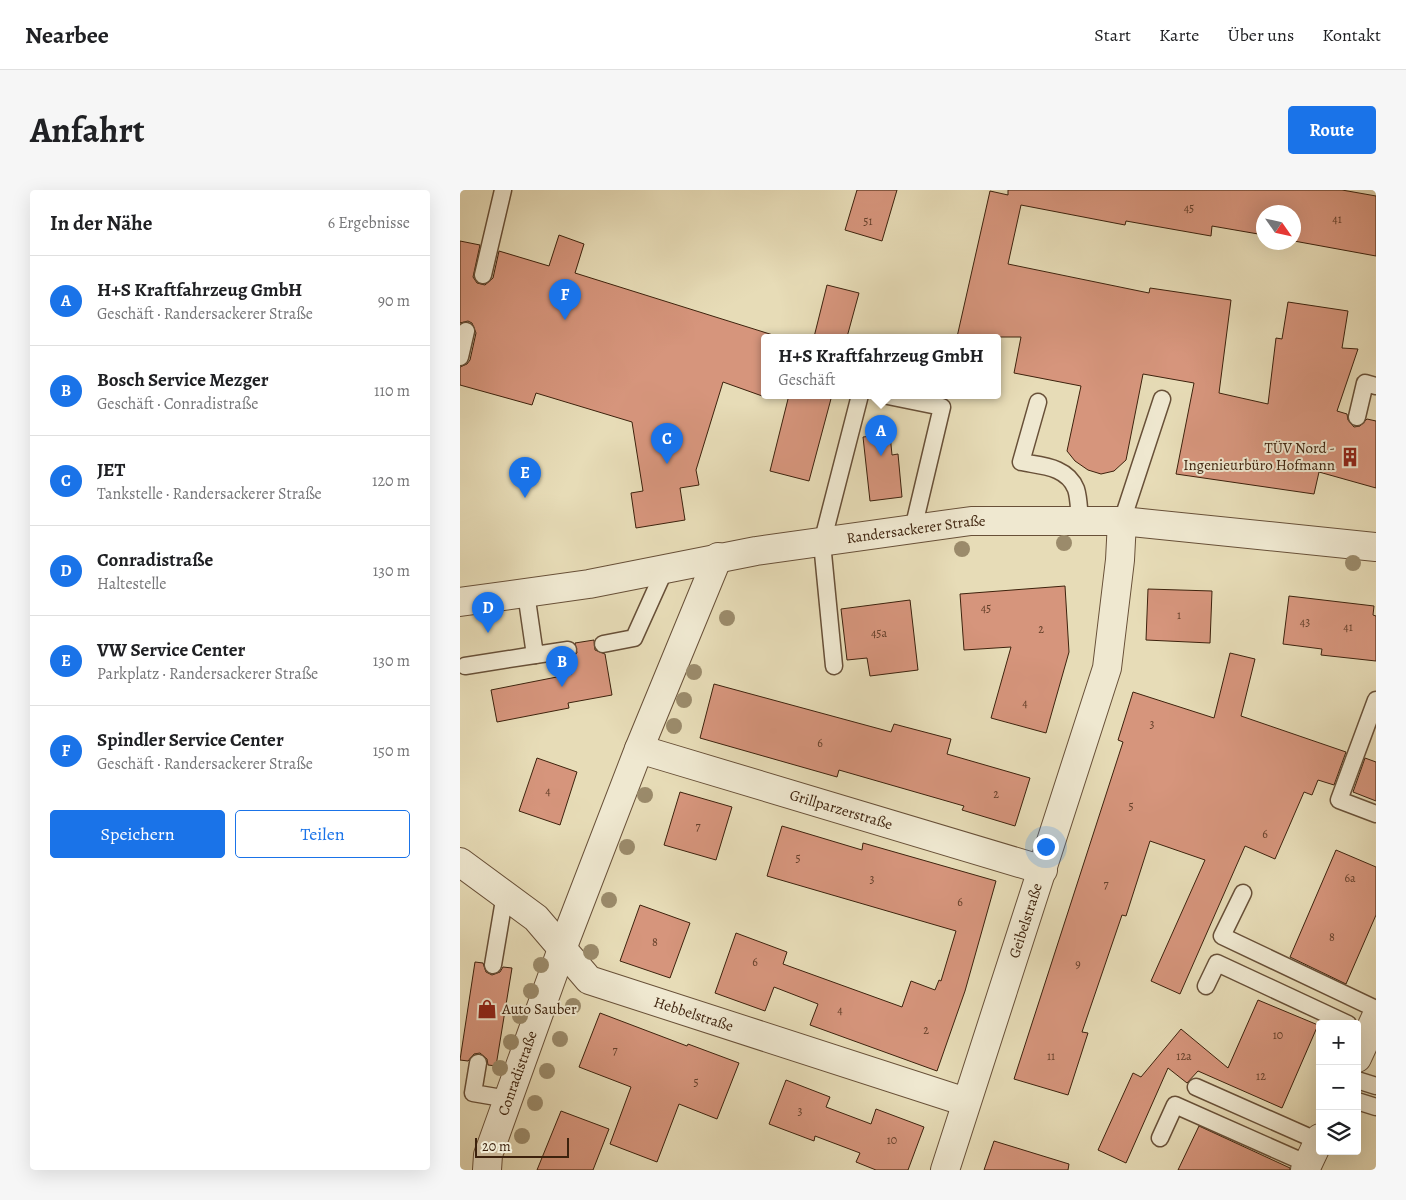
<!DOCTYPE html>
<html lang="de">
<head>
<meta charset="utf-8">
<style>
  :root { --surface:#fff; --page:#f6f6f6; --text:#202124; --muted:#757577; --line:#e0e0e0; --accent:#1a73e8 }
  body { margin:0; font-family:Alegreya,serif; background:var(--page); color:var(--text) }
  .controls { position:absolute; right:15px; bottom:15px; display:grid; overflow:hidden; border-radius:5px; box-shadow:0 5px 20px #0002 }
  .controls button { width:45px; height:45px; display:grid; place-items:center; padding:0; border:0; border-bottom:1px solid var(--line); background:var(--surface); color:var(--text); font:25px sans-serif }
  .compass { position:absolute; left:796px; top:15px; width:45px; height:45px; border-radius:50%; background:var(--surface); box-shadow:0 5px 20px #0002; rotate:124deg }
  .scale { position:absolute; left:15px; bottom:12px; width:94px; box-sizing:border-box; padding-left:5px; border:2px solid #3d220d; border-top:0; font-size:14px; line-height:18px; white-space:nowrap; color:#3d220d; -webkit-text-stroke:4px #efe8d0; paint-order:stroke }
  .you { position:absolute; left:585px; top:656px; width:18px; height:18px; margin:-12px; border:4px solid #fff; border-radius:50%; background:#1a73e8; box-shadow:0 0 0 8px #1a73e833 }
  .badge { display:grid; place-items:center; width:32px; height:32px; border-radius:50%; background:var(--accent); color:#fff; font-size:16px; font-weight:700 }
  .pin { position:absolute; translate:-50% -41px; filter:drop-shadow(0 1px 2px #0008) }
  .pin::after { content:''; position:absolute; top:26px; width:18px; height:15px; background:inherit; clip-path:polygon(0 0,100% 0,50% 100%) }
  .popup { position:absolute; left:301px; top:144px; width:240px; height:65px; box-sizing:border-box; display:grid; place-content:center; border-radius:5px; background:var(--surface); filter:drop-shadow(0 1px 4px #0005); font-size:16px; white-space:nowrap; color:var(--muted) }
  .popup b { font-size:19px; color:var(--text) }
  .popup::after { content:''; position:absolute; left:50%; top:100%; margin-left:-10px; border:10px solid transparent; border-top-color:var(--surface) }
  .list { margin:0; padding:0; list-style:none }
  h2 { display:flex; justify-content:space-between; align-items:center; height:65px; margin:0; padding:0 20px; font-size:21px }
  h2 small { font-size:16px; font-weight:400; color:var(--muted) }
  .list li { display:grid; grid-template-columns:32px 1fr auto; gap:15px; align-items:center; box-sizing:border-box; height:90px; padding:0 20px; border-top:1px solid var(--line) }
  .list b { display:block; font-size:19px; white-space:nowrap }
  .list p { margin:0; font-size:16px; white-space:nowrap; color:var(--muted) }
  .list em { font-size:16px; font-style:normal; color:var(--muted) }
  .actions { display:flex; gap:10px; padding:15px 20px }
  .actions a { flex:1; padding:11px 0; border:1px solid var(--accent); border-radius:5px; text-align:center; font-size:18px; color:var(--accent) }
  .actions .main { background:var(--accent); color:#fff }
  .icon { flex:none; width:28px; height:28px; fill:none; stroke:currentColor; stroke-width:2; stroke-linecap:round; stroke-linejoin:round }
  .map { position:relative; flex:none; width:916px; height:980px; overflow:hidden; border-radius:5px }
  header { display:flex; align-items:center; gap:30px; box-sizing:border-box; height:70px; padding:0 25px; background:var(--surface); border-bottom:1px solid var(--line) }
  header strong { font-size:24px }
  nav { display:flex; gap:28px; margin-inline-start:auto; font-size:18px }
  .intro { display:flex; align-items:center; justify-content:space-between; box-sizing:border-box; height:120px; padding:0 30px }
  h1 { margin:0; font-size:35px }
  .button { padding:12px 22px; border-radius:5px; background:var(--accent); color:#fff; font-size:18px; font-weight:700 }
  main { display:flex; gap:30px; padding:0 30px }
  aside { flex:1; background:var(--surface); border-radius:5px; box-shadow:0 5px 20px #0002 }
  .map>svg:first-child { display:block }
</style>
</head>
<body>
<header>
<strong>Nearbee</strong>
<nav><a>Start</a><a>Karte</a><a>Über uns</a><a>Kontakt</a></nav>
</header>
<div class="intro"><h1>Anfahrt</h1><a class="button">Route</a></div>
<main>
<aside>
<h2>In der Nähe<small>6 Ergebnisse</small></h2>
<ul class="list">
<li><span class="badge">A</span><div><b>H+S Kraftfahrzeug GmbH</b><p>Geschäft · Randersackerer Straße</p></div><em>90 m</em></li>
<li><span class="badge">B</span><div><b>Bosch Service Mezger</b><p>Geschäft · Conradistraße</p></div><em>110 m</em></li>
<li><span class="badge">C</span><div><b>JET</b><p>Tankstelle · Randersackerer Straße</p></div><em>120 m</em></li>
<li><span class="badge">D</span><div><b>Conradistraße</b><p>Haltestelle</p></div><em>130 m</em></li>
<li><span class="badge">E</span><div><b>VW Service Center</b><p>Parkplatz · Randersackerer Straße</p></div><em>130 m</em></li>
<li><span class="badge">F</span><div><b>Spindler Service Center</b><p>Geschäft · Randersackerer Straße</p></div><em>150 m</em></li>
</ul>
<div class="actions"><a class="main">Speichern</a><a>Teilen</a></div>
</aside>
<div class="map">
<svg width="916" height="980" viewBox="0 0 916 980">
  <rect width="100%" height="100%" fill="#e7dcb7"/>
  <filter id="stains"><feTurbulence type="fractalNoise" baseFrequency=".004" numOctaves="4"/><feColorMatrix values="0 0 0 0 .2 0 0 0 0 .09 0 0 0 0 .02 0 0 0 .5 -.17"/></filter>
  <radialGradient id="worn" r=".72"><stop offset=".6" stop-color="#630" stop-opacity="0"/><stop offset="1" stop-color="#630" stop-opacity=".3"/></radialGradient>
  <!-- building -->
  <g fill="#d6957c" stroke="#3d220d">
    <polygon points="397,0 437,0 422,51 385,40"/>
    <polygon points="548,0 882,0 916,6 916,66 834,51 834,22 804,22 804,45 752,36 751,46 666,31 665,35 561,15 548,74 689,103 690,98 771,110 759,203 808,214 816,148 822,149 828,112 888,121 882,158 898,159 877,221 887,224 888,230 894,237 900,236 907,229 916,231 916,298 859,282 854,304 716,284 734,193 683,184 666,270 654,281 641,284 628,280 615,271 607,261 621,196 554,183 561,147 497,147 530,1 548,5"/>
    <polygon points="99,45 124,54 115,83 313,145 312,147 305,147 305,207 263,192 236,280 239,295 220,298 225,330 176,338 171,303 183,301 172,232 76,203 72,215 0,195 0,177 7,174 10,170 16,143 12,133 8,131 0,133 0,51 20,55 13,87 17,93 25,95 33,88 39,61 89,76"/>
    <polygon points="367,95 399,103 387,147 354,147"/>
    <polygon points="329,205 372,205 349,291 310,281"/>
    <polygon points="430,244 432,265 438,264 442,307 410,311 403,247"/>
    <polygon points="605,396 609,462 586,543 531,528 551,457 504,460 500,404"/>
    <polygon points="688,399 752,401 750,453 686,450"/>
    <polygon points="829,406 914,416 913,425 916,426 916,471 861,465 862,459 823,454"/>
    <polygon points="450,410 458,480 410,486 407,468 387,470 381,419"/>
    <polygon points="134,450 135,460 145,464 152,505 108,513 109,518 37,532 31,500 112,484 110,470 117,463 115,453"/>
    <polygon points="770,463 795,469 781,526 886,562 874,595 858,590 852,605 844,602 815,669 785,656 720,804 691,791 745,670 690,651 666,726 662,725 622,842 628,843 608,905 554,889 663,552 658,550 673,502 754,528"/>
    <polygon points="254,494 431,542 434,534 491,549 487,564 570,588 555,636 502,620 504,616 379,580 377,587 240,548"/>
    <polygon points="77,568 117,582 100,635 59,621"/>
    <polygon points="905,568 916,572 916,611 893,602"/>
    <polygon points="220,602 272,617 256,670 204,655"/>
    <polygon points="322,636 402,660 403,653 536,691 505,801 477,881 350,835 358,814 314,797 305,821 255,803 276,743 327,762 323,774 442,817 451,791 475,800 479,790 481,791 496,741 307,686"/>
    <polygon points="876,660 916,677 916,725 886,794 830,767"/>
    <polygon points="180,715 230,733 210,788 160,771"/>
    <polygon points="15,772 23,773 26,782 32,785 40,782 43,777 52,778 36,876 28,875 27,869 20,863 14,864 8,871 0,870"/>
    <polygon points="798,810 858,835 822,918 738,881 727,893 708,878 666,973 638,960 673,883 681,887 721,839 768,878"/>
    <polygon points="140,823 227,856 228,854 279,873 257,929 219,914 197,972 150,954 171,897 119,877"/>
    <polygon points="326,890 370,907 366,917 411,934 416,919 464,937 448,980 416,980 396,972 400,963 355,946 354,951 309,934"/>
    <polygon points="101,921 149,939 133,980 77,980"/>
    <polygon points="739,936 830,978 830,980 718,980"/>
    <polygon points="534,951 609,974 608,980 524,980"/>
  </g>
  <g fill="none" stroke-linecap="round" stroke-linejoin="round">
    <defs>
      <g id="service">
        <polyline points="23,85 43,0"/>
        <polyline points="0,167 6,141"/>
        <polyline points="423,205 482,217 453,339"/>
        <path d="M578,212L561,272C581,276 607,276 616,299C619,308 619,321 620,331"/>
        <polyline points="897,227 905,193 916,196"/>
        <polyline points="662,331 702,209"/>
        <polyline points="66,403 75,465 108,460"/>
        <polyline points="143,454 174,448 206,377"/>
        <polyline points="5,476 75,465"/>
        <polyline points="374,476 362,353 400,205"/>
        <polyline points="916,510 879,610 916,624"/>
        <polyline points="783,703 762,746 916,819"/>
        <polyline points="33,775 45,704"/>
        <polyline points="746,796 757,773 888,834"/>
        <polyline points="18,873 13,903 48,909"/>
        <polyline points="897,890 916,896"/>
        <polyline points="736,897 858,951"/>
        <polyline points="897,911 916,917"/>
        <polyline points="700,948 715,915 848,974"/>
      </g>
      <g id="minor">
        <path id="s1" d="M179,559L583,680"/>
        <path id="s2" d="M0,672L76,728L129,790L506,912"/>
        <polyline points="897,868 916,827"/>
        <path id="s3" d="M27,980L28,965L102,759L179,559L258,367"/>
        <path id="s4" d="M485,980L647,478L660,370L662,331"/>
        <polyline points="845,980 860,948"/>
      </g>
      <g id="tertiary">
        <path id="s5" d="M0,412L129,394L296,361L511,331H662L916,357"/>
      </g>
    </defs>
    <!-- service casing -->
    <use href="#service" stroke="#685038" stroke-width="19"/>
    <!-- minor casing -->
    <use href="#minor" stroke="#685038" stroke-width="30"/>
    <!-- tertiary casing -->
    <use href="#tertiary" stroke="#685038" stroke-width="30"/>
    <!-- service -->
    <use href="#service" stroke="#efe8d0" stroke-width="16"/>
    <!-- minor -->
    <use href="#minor" stroke="#efe8d0" stroke-width="28"/>
    <!-- tertiary -->
    <use href="#tertiary" stroke="#efe8d0" stroke-width="28"/>
  </g>
  <!-- trees -->
  <g fill="#9b8b6b">
    <circle cx="604" cy="353" r="8"/>
    <circle cx="502" cy="359" r="8"/>
    <circle cx="893" cy="373" r="8"/>
    <circle cx="267" cy="428" r="8"/>
    <circle cx="234" cy="482" r="8"/>
    <circle cx="224" cy="510" r="8"/>
    <circle cx="214" cy="536" r="8"/>
    <circle cx="185" cy="605" r="8"/>
    <circle cx="167" cy="657" r="8"/>
    <circle cx="149" cy="710" r="8"/>
    <circle cx="131" cy="762" r="8"/>
    <circle cx="81" cy="775" r="8"/>
    <circle cx="71" cy="801" r="8"/>
    <circle cx="113" cy="816" r="8"/>
    <circle cx="60" cy="826" r="8"/>
    <circle cx="100" cy="849" r="8"/>
    <circle cx="51" cy="852" r="8"/>
    <circle cx="40" cy="878" r="8"/>
    <circle cx="87" cy="881" r="8"/>
    <circle cx="75" cy="913" r="8"/>
    <circle cx="62" cy="946" r="8"/>
  </g>
  <!-- icons -->
  <defs>
    <symbol id="building-bare" viewBox="-9 -9 18 18"><path d="M-4-6H4V6H1V3H-1V6H-4ZM-2.5-4.3h1.7v1.8h-1.7ZM.8-4.3h1.7v1.8H.8ZM-2.5-1h1.7V.8h-1.7ZM.8-1h1.7V.8H.8Z" fill="#8f2418" stroke="#efe8d0" stroke-width="2.5" paint-order="stroke"/></symbol>
    <symbol id="shop-bare" viewBox="-9 -9 18 18"><path d="M-5-2.5h2.3a2.7 3.5 0 0 1 5.4 0H5L5.5 6h-11ZM-1.5-2.5h3a1.5 2.3 0 0 0-3 0Z" fill="#8f2418" stroke="#efe8d0" stroke-width="2.5" paint-order="stroke"/></symbol>
  </defs>
  <g fill-rule="evenodd">
    <use href="#building-bare" x="876" y="253" width="28" height="28"/>
    <use href="#shop-bare" x="13" y="805" width="28" height="28"/>
  </g>
  <g text-anchor="middle" stroke-width="4" stroke-linejoin="round" paint-order="stroke">
    <!-- number labels -->
    <g font-size="12" fill="#633f29">
      <text x="729" y="22">45</text>
      <text x="877" y="33">41</text>
      <text x="408" y="35">51</text>
      <text x="526" y="422">45</text>
      <text x="719" y="429">1</text>
      <text x="845" y="436">43</text>
      <text x="888" y="441">41</text>
      <text x="581" y="443">2</text>
      <text x="419" y="447">45a</text>
      <text x="565" y="517">4</text>
      <text x="692" y="538">3</text>
      <text x="360" y="557">6</text>
      <text x="88" y="605">4</text>
      <text x="536" y="608">2</text>
      <text x="671" y="620">5</text>
      <text x="238" y="640">7</text>
      <text x="805" y="648">6</text>
      <text x="338" y="672">5</text>
      <text x="890" y="692">6a</text>
      <text x="412" y="693">3</text>
      <text x="646" y="698">7</text>
      <text x="500" y="716">6</text>
      <text x="872" y="751">8</text>
      <text x="195" y="756">8</text>
      <text x="295" y="776">6</text>
      <text x="618" y="778">9</text>
      <text x="380" y="824">4</text>
      <text x="466" y="844">2</text>
      <text x="818" y="849">10</text>
      <text x="155" y="864">7</text>
      <text x="591" y="870">11</text>
      <text x="724" y="870">12a</text>
      <text x="801" y="890">12</text>
      <text x="236" y="896">5</text>
      <text x="340" y="925">3</text>
      <text x="432" y="954">10</text>
    </g>
    <!-- poi labels -->
    <g font-size="15" fill="#3d220d" stroke="#efe8d0" text-anchor="end">
      <text x="875" y="263">TÜV Nord -<tspan x="875" dy="17">Ingenieurbüro Hofmann</tspan></text>
      <text x="42" y="824" text-anchor="start">Auto Sauber</text>
    </g>
    <!-- street labels -->
    <g font-size="15" fill="#3d220d" stroke="#efe8d0">
      <text dy="5" stroke="none"><textPath href="#s5" startOffset="462">Randersackerer Straße</textPath></text>
      <text dy="5" stroke="none"><textPath href="#s1" startOffset="211">Grillparzerstraße</textPath></text>
      <text dy="5" stroke="none"><textPath href="#s4" startOffset="262">Geibelstraße</textPath></text>
      <text dy="5" stroke="none"><textPath href="#s2" startOffset="286">Hebbelstraße</textPath></text>
      <text dy="5" stroke="none"><textPath href="#s3" startOffset="102">Conradistraße</textPath></text>
    </g>
  </g>
  <rect width="100%" height="100%" filter="url(#stains)"/>
  <rect width="100%" height="100%" fill="url(#worn)"/>
</svg>
<div class="controls">
<button>+</button>
<button>−</button>
<button><svg class="icon" aria-label="layers" viewBox="0 0 24 24"><path d="M12 4l9 5-9 5-9-5zM3 14l9 5 9-5"/></svg></button>
</div>
<svg class="compass" viewBox="-18 -18 36 36"><path d="M0-13l5 13h-10z" fill="#e53935"/><path d="M0 13l5-13h-10z" fill="#757577"/></svg>
<div class="scale">20 m</div>
<div class="you"></div>
<div class="pin badge" style="left:421px;top:266px">A</div>
<div class="popup"><b>H+S Kraftfahrzeug GmbH</b>Geschäft</div>
<div class="pin badge" style="left:102px;top:497px">B</div>
<div class="pin badge" style="left:207px;top:274px">C</div>
<div class="pin badge" style="left:28px;top:443px">D</div>
<div class="pin badge" style="left:65px;top:308px">E</div>
<div class="pin badge" style="left:105px;top:130px">F</div>
</div>
</main>
</body>
</html>
